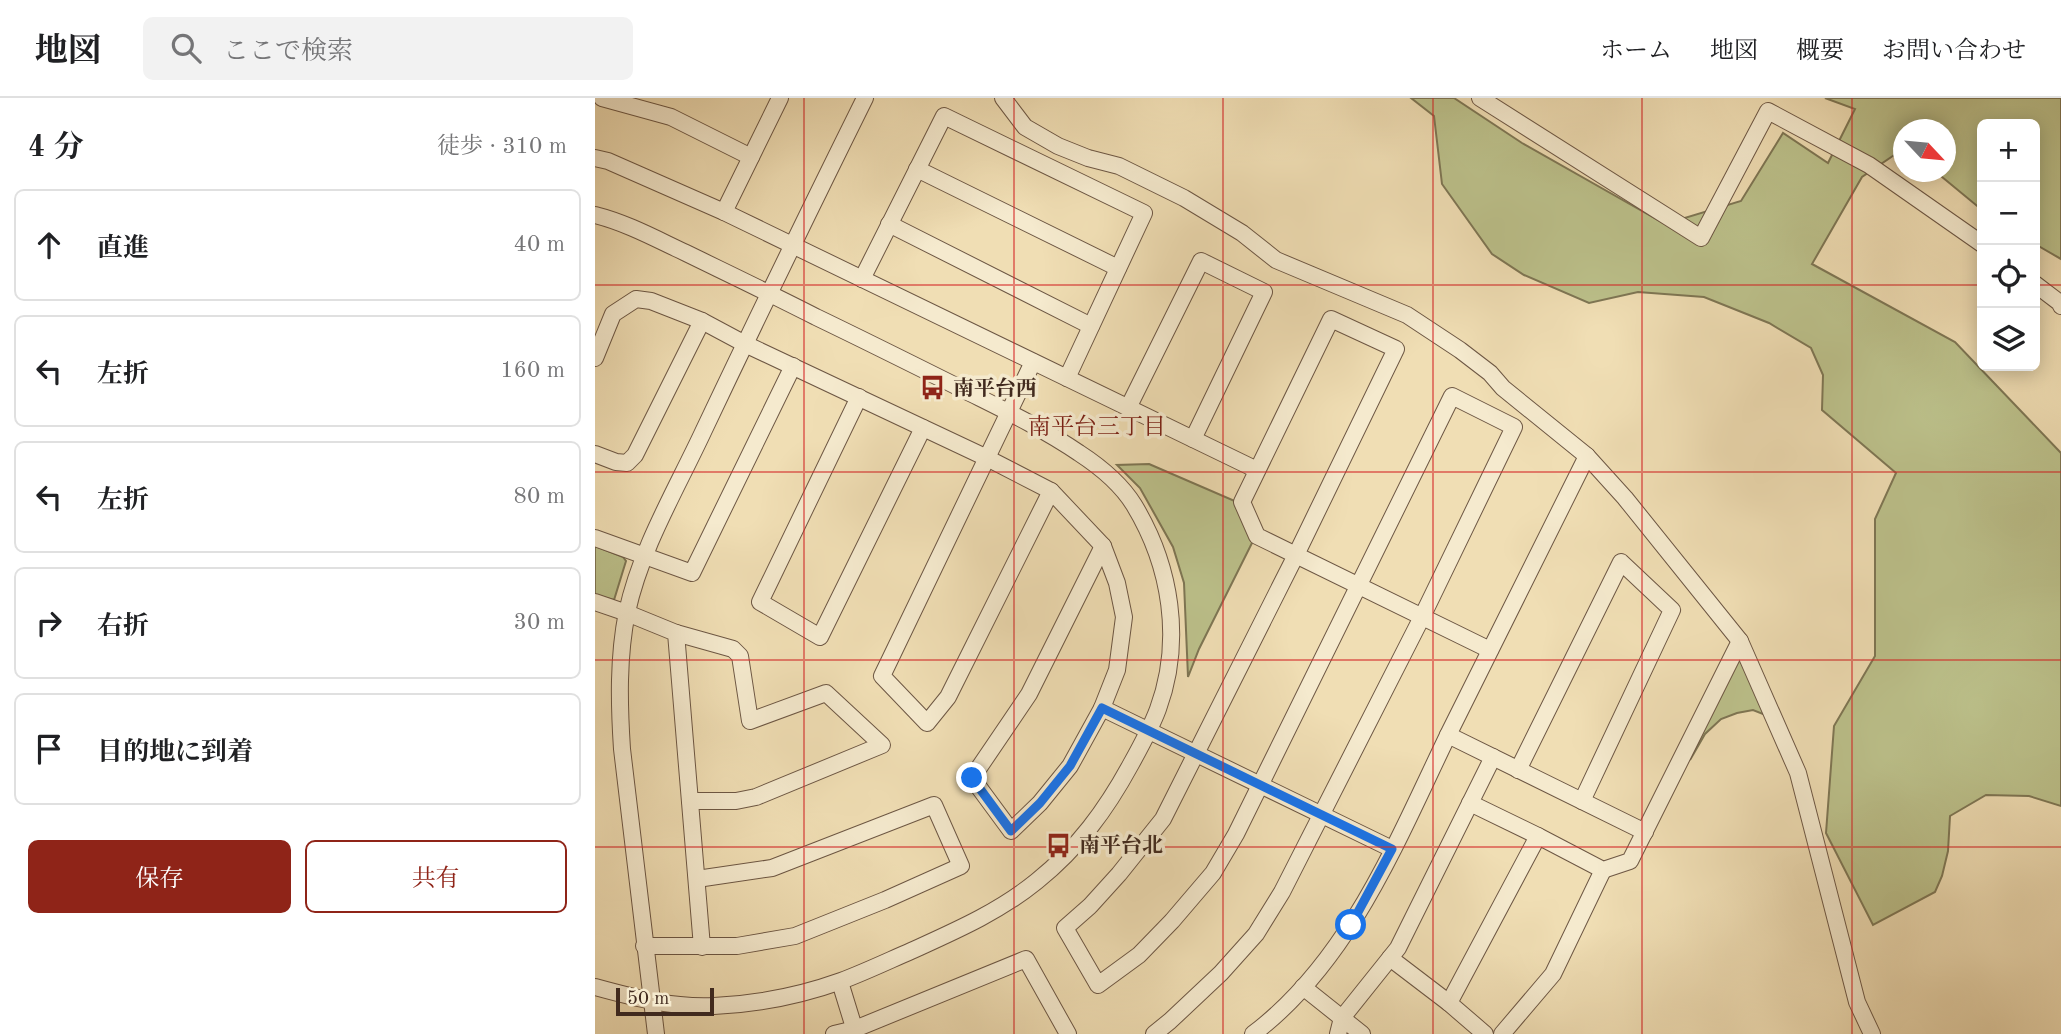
<!DOCTYPE html>
<html lang="ja">
<head>
<meta charset="utf-8">
<style>
  :root { --surface:#fff; --page:#f2f2f2; --text:#202124; --muted:#757577; --line:#e0e0e0; --accent:#8f2418 }
  body { margin:0; font-family:"Old Standard TT","Noto Serif JP",serif; background:var(--page); color:var(--text) }
  .controls { position:absolute; right:21px; top:21px; display:grid; overflow:hidden; border-radius:10px; box-shadow:0 4px 18px #0003 }
  .controls button { width:63px; height:63px; display:grid; place-items:center; padding:0; border:0; border-bottom:2px solid var(--line); background:var(--surface); color:var(--text); font:35px sans-serif }
  .compass { position:absolute; left:1298px; top:21px; width:63px; height:63px; border-radius:50%; background:var(--surface); box-shadow:0 4px 18px #0003; rotate:116deg }
  .scale { position:absolute; left:21px; bottom:18px; width:98px; box-sizing:border-box; padding-left:7px; border:4px solid #412a1e; border-top:0; font-size:19px; line-height:24px; white-space:nowrap; color:#412a1e; -webkit-text-stroke:5px #f5eace; paint-order:stroke }
  .stop { position:absolute; width:21px; height:21px; margin:-16px; border:5px solid #1a73e8; border-radius:50%; background:#fff }
  .stop.end { background:#1a73e8; border-color:#fff; box-shadow:0 2px 7px #0008 }
  .list { margin:0; padding:0; list-style:none }
  h2 { display:flex; justify-content:space-between; align-items:center; height:91px; margin:0; padding:0 28px; font-size:30px }
  h2 small { font-size:23px; font-weight:400; color:var(--muted) }
  .list li { display:grid; grid-template-columns:46px 1fr auto; gap:21px; align-items:center; box-sizing:border-box; height:112px; margin:0 14px 14px; padding:0 14px; border:2px solid var(--line); border-radius:10px }
  .list b { display:block; font-size:26px; white-space:nowrap }
  .list em { font-size:23px; font-style:normal; color:var(--muted) }
  .actions { display:flex; gap:14px; padding:21px 28px }
  .actions a { flex:1; padding:16px 0; border:2px solid var(--accent); border-radius:10px; text-align:center; font-size:24px; color:var(--accent) }
  .actions .main { background:var(--accent); color:#fff }
  .icon { flex:none; width:38px; height:38px; fill:none; stroke:currentColor; stroke-width:2; stroke-linecap:round; stroke-linejoin:round }
  .map { position:relative; flex:none; width:1466px; height:936px; overflow:hidden }
  header { display:flex; align-items:center; gap:42px; box-sizing:border-box; height:98px; padding:0 35px; background:var(--surface); border-bottom:2px solid var(--line) }
  header strong { font-size:33px }
  nav { display:flex; gap:38px; margin-inline-start:auto; font-size:24px }
  .search { width:490px; height:63px; background:var(--page); display:flex; align-items:center; gap:18px; box-sizing:border-box; padding:0 24px; border-radius:10px; color:var(--muted); font-size:26px }
  main { display:flex }
  aside { flex:1; background:var(--surface) }
  .map>svg:first-child { display:block }
</style>
</head>
<body>
<header>
<strong>地図</strong>
<div class="search"><svg class="icon" aria-label="search" viewBox="0 0 24 24"><circle cx="10" cy="10" r="6"/><path d="M15 15l6 6"/></svg>ここで検索</div>
<nav><a>ホーム</a><a>地図</a><a>概要</a><a>お問い合わせ</a></nav>
</header>
<main>
<aside>
<h2>4 分<small>徒歩 · 310 m</small></h2>
<ul class="list">
<li><svg class="icon" aria-label="ahead" viewBox="0 0 24 24"><path d="M12 20V5M6 11l6-6 6 6"/></svg><div><b>直進</b></div><em>40 m</em></li>
<li><svg class="icon" aria-label="left" viewBox="0 0 24 24"><path d="M17 20v-9H6M10 6l-5 5 5 5"/></svg><div><b>左折</b></div><em>160 m</em></li>
<li><svg class="icon" aria-label="left" viewBox="0 0 24 24"><path d="M17 20v-9H6M10 6l-5 5 5 5"/></svg><div><b>左折</b></div><em>80 m</em></li>
<li><svg class="icon" aria-label="right" viewBox="0 0 24 24"><path d="M7 20v-9h11M14 6l5 5-5 5"/></svg><div><b>右折</b></div><em>30 m</em></li>
<li><svg class="icon" aria-label="arrive" viewBox="0 0 24 24"><path d="M6 21V4h12l-3 4 3 4H6"/></svg><div><b>目的地に到着</b></div></li>
</ul>
<div class="actions"><a class="main">保存</a><a>共有</a></div>
</aside>
<div class="map">
<svg width="1466" height="936" viewBox="0 0 1466 936">
  <rect width="100%" height="100%" fill="#f0deb4"/>
  <filter id="stains"><feTurbulence type="fractalNoise" baseFrequency=".00286" numOctaves="4"/><feColorMatrix values="0 0 0 0 .2 0 0 0 0 .09 0 0 0 0 .02 0 0 0 .5 -.17"/></filter>
  <radialGradient id="worn" r=".72"><stop offset=".6" stop-color="#630" stop-opacity="0"/><stop offset="1" stop-color="#630" stop-opacity=".3"/></radialGradient>
  <!-- green -->
  <g fill="#bcc18b" stroke="#7e7654" stroke-width="2">
    <polygon points="816,0 859,0 927,45 1070,126 1146,103 1188,35 1233,65 1260,11 1230,0 1466,0 1466,161 1440,146 1440,26 1387,26 1387,112 1341,74 1350,74 1350,32 1308,32 1308,51 1267,79 1217,166 1360,244 1466,355 1466,708 1434,698 1391,697 1355,718 1353,753 1347,778 1340,794 1278,827 1231,735 1239,628 1280,558 1280,421 1301,375 1227,312 1228,277 1216,250 1174,225 1109,199 1043,194 994,205 929,177 897,156 847,86 839,18"/>
    <polygon points="554,366 642,404 658,443 604,551 593,579 589,485 578,449 545,390 522,367"/>
    <polygon points="0,448 28,459 31,463 19,502 0,497"/>
    <polygon points="1145,549 1173,618 1158,612 1142,615 1126,621 1110,636 1095,662"/>
  </g>
  <g fill="none" stroke-linecap="round" stroke-linejoin="round">
    <defs>
      <g id="minor">
        <polyline points="7,0 76,19 156,59"/>
        <polyline points="408,0 430,29 463,48 493,60 524,68 589,100 647,135 681,162 812,217 865,252 895,275 908,290 992,358 1030,400 1145,543 1203,675 1262,904 1277,936"/>
        <polyline points="885,0 1106,140 1173,13 1274,67 1387,146"/>
        <polyline points="0,60 13,63 129,114 662,372"/>
        <polyline points="322,71 523,170"/>
        <polyline points="129,114 185,0"/>
        <path d="M0,117C32,125 61,141 91,155C134,176 178,197 221,219C271,243 321,268 371,293C409,312 449,331 484,355C504,368 526,386 539,407C576,468 588,543 563,611C556,630 546,648 536,666C511,712 483,750 442,783C404,814 360,833 316,853C293,863 270,874 246,883C207,897 161,906 119,908C78,910 40,900 0,889"/>
        <polyline points="294,126 496,228"/>
        <polyline points="267,181 349,18 549,115 472,280"/>
        <polyline points="1440,186 1465,205 1466,208"/>
        <polyline points="0,260 18,216 41,201 56,203 107,223 150,246 392,360 456,393 508,448"/>
        <polyline points="438,264 287,578 332,625 353,599 456,393"/>
        <polyline points="264,299 165,504 225,539 328,330"/>
        <polyline points="533,310 606,163 669,194 598,341"/>
        <polyline points="0,356 21,364 32,365 40,357 107,223"/>
        <polyline points="0,440 97,475 198,268"/>
        <polygon points="508,448 522,485 529,519 522,572 507,610 475,668 445,705 416,733 377,680 434,596"/>
        <polyline points="0,504 32,515 81,535 107,849"/>
        <polyline points="81,535 138,551 145,558 155,623 231,595 287,647 161,699 141,703 95,703"/>
        <polyline points="507,610 797,751"/>
        <polyline points="853,637 1050,734"/>
        <polyline points="923,672 1026,464 1077,512 987,703"/>
        <polyline points="875,705 943,738"/>
        <polyline points="49,848 142,848 200,838 290,802 366,768 339,707 177,770 102,781"/>
        <polyline points="795,860 854,905"/>
        <polyline points="245,884 261,936"/>
        <polyline points="708,889 767,936"/>
        <path d="M61,936L27,651C24,605 23,559 32,514C46,450 81,392 108,334C161,222 215,111 270,0"/>
        <polyline points="239,936 260,931 431,861 473,936"/>
        <polyline points="559,936 575,923 626,875 661,836 687,794 827,519 919,329 857,298 641,736 618,775 577,823 544,857 503,887 470,830 495,808 524,776 568,721 700,459 801,251 736,221 647,404 662,438 895,552"/>
        <path d="M658,936C756,862 803,740 855,633C901,541 946,450 992,358"/>
        <polyline points="743,936 747,920 803,850 898,659"/>
        <polyline points="890,936 854,905 943,738 1008,772 1035,763 1145,543"/>
        <polyline points="907,936 958,876 1008,772"/>
      </g>
    </defs>
    <!-- minor casing -->
    <use href="#minor" stroke="#6d5744" stroke-width="18"/>
    <!-- minor -->
    <use href="#minor" stroke="#f5eace" stroke-width="16"/>
  </g>
  <g fill="none" stroke-linecap="round" stroke-linejoin="round">
    <!-- route -->
    <polyline stroke="#1a73e8" stroke-width="9" points="377,680 416,733 445,705 475,668 507,610 797,751 756,827"/>
  </g>
  <!-- grid -->
  <path fill="none" stroke="#d62828" stroke-width="2" stroke-opacity="0.55" d="M209,0V936M419,0V936M628,0V936M838,0V936M1047,0V936M1257,0V936M0,187H1387M1440,187H1466M0,374H1466M0,562H1466M0,749H1466"/>
  <!-- icons -->
  <defs>
    <symbol id="bus-bare" viewBox="-9 -9 18 18"><path d="M-5-6H5V4H4V6H2V4H-2V6H-4V4H-5ZM-3.5-4V0h7V-4ZM-3.5 1.2v1.5H-2V1.2ZM2 1.2v1.5H3.5V1.2Z" fill="#8f2418" stroke="#f5eace" stroke-width="2.5" paint-order="stroke"/></symbol>
  </defs>
  <g fill-rule="evenodd">
    <use href="#bus-bare" x="320" y="272" width="35" height="35"/>
    <use href="#bus-bare" x="446" y="730" width="35" height="35"/>
  </g>
  <g text-anchor="middle" stroke-width="7" stroke-linejoin="round" paint-order="stroke">
    <!-- poi labels -->
    <g font-size="21" font-weight="bold" fill="#412a1e" stroke="#f5eace" text-anchor="start">
      <text x="358" y="297">南平台西</text>
      <text x="484" y="754">南平台北</text>
    </g>
    <!-- neighbourhood labels -->
    <g font-size="23" fill="#7a1f14" stroke="#f5eace">
      <text x="502" y="336">南平台三丁目</text>
    </g>
  </g>
  <rect width="100%" height="100%" filter="url(#stains)"/>
  <rect width="100%" height="100%" fill="url(#worn)"/>
</svg>
<div class="controls">
<button>+</button>
<button>−</button>
<button><svg class="icon" aria-label="locate" viewBox="0 0 24 24"><circle cx="12" cy="12" r="6"/><path d="M12 2v4M12 18v4M2 12h4M18 12h4"/></svg></button>
<button><svg class="icon" aria-label="layers" viewBox="0 0 24 24"><path d="M12 4l9 5-9 5-9-5zM3 14l9 5 9-5"/></svg></button>
</div>
<svg class="compass" viewBox="-18 -18 36 36"><path d="M0-13l5 13h-10z" fill="#e53935"/><path d="M0 13l5-13h-10z" fill="#757577"/></svg>
<div class="scale">50 m</div>
<div class="stop" style="left:756px;top:827px"></div>
<div class="stop end" style="left:377px;top:680px"></div>
</div>
</main>
</body>
</html>
